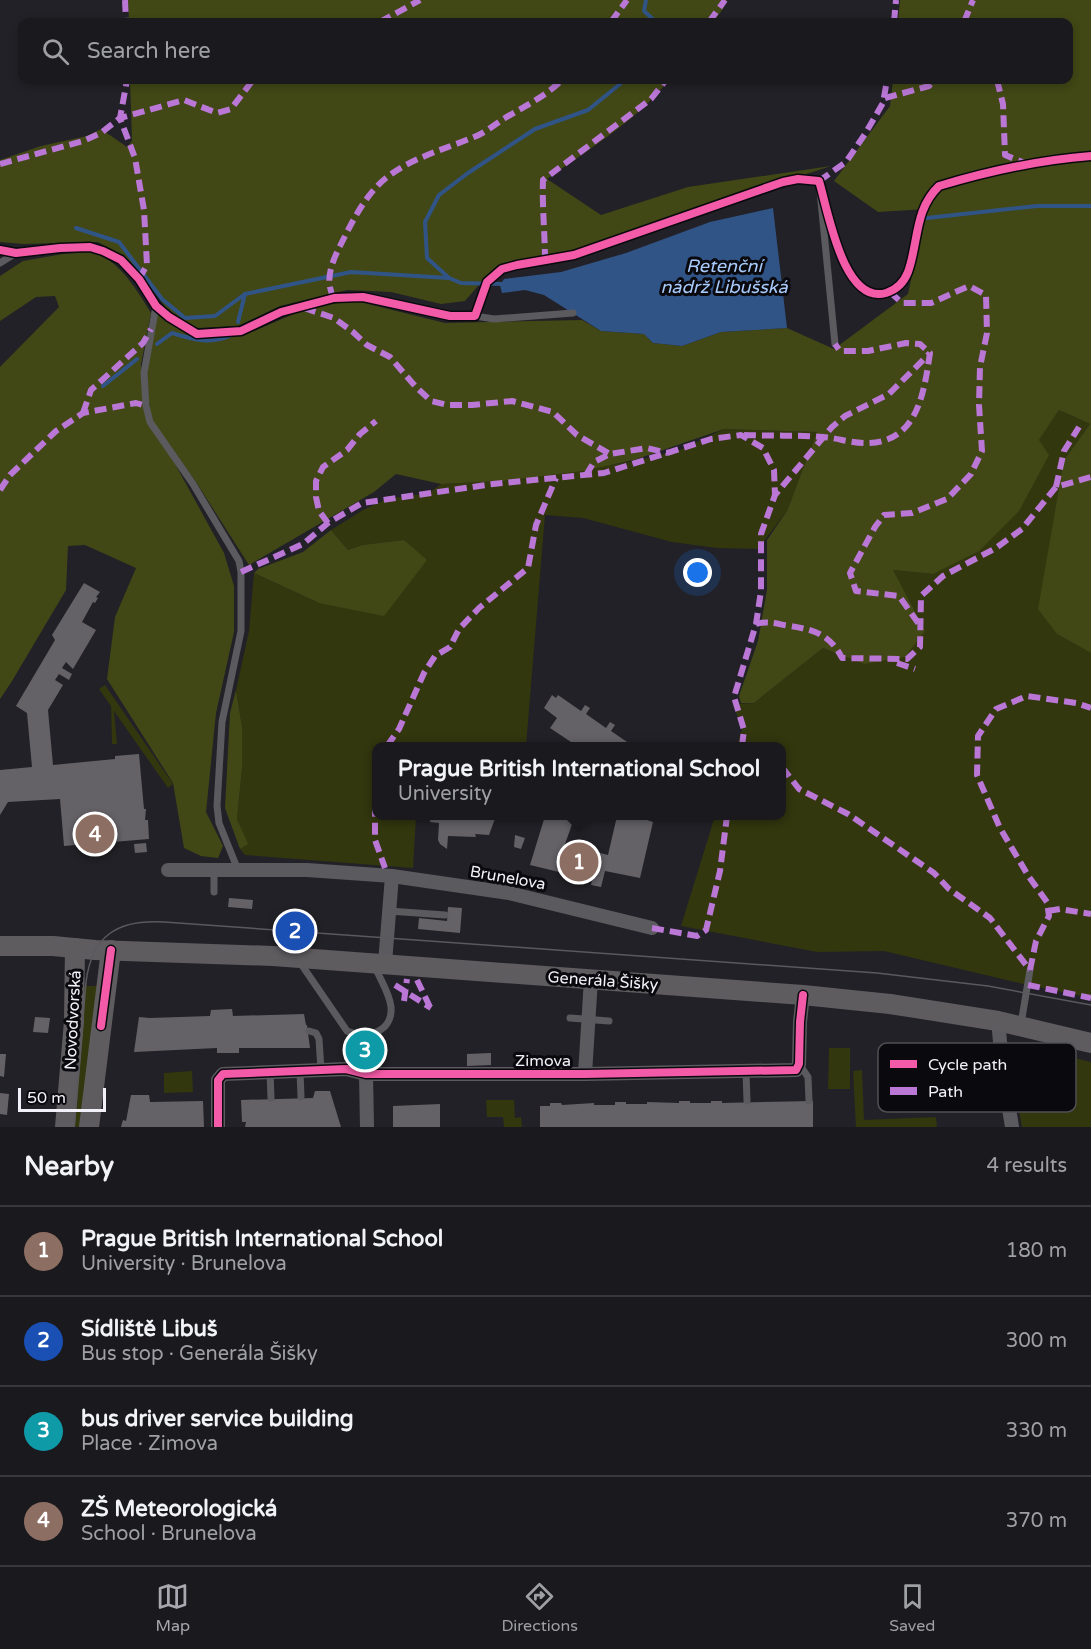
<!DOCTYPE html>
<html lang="en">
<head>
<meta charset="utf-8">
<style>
  :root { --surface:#1a191d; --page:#232226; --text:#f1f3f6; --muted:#9fa0a4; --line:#38383b; --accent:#a9a8b0 }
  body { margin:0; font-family:"Varela Round",sans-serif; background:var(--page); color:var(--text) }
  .scale { position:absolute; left:18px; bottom:15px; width:88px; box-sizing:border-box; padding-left:6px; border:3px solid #f2f1f9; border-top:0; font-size:16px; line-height:21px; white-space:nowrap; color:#f2f1f9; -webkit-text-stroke:4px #0a090e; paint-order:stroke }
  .you { position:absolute; left:698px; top:573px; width:21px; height:21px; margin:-15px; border:4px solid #fff; border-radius:50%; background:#1a73e8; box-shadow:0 0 0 9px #1a73e833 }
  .badge { display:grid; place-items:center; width:39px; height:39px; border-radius:50%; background:var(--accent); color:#fff; font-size:20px; font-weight:700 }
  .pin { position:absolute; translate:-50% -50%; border:3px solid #fff; box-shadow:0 2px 6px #0006 }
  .popup { position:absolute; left:372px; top:742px; width:414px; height:78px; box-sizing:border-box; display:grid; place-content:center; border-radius:12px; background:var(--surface); filter:drop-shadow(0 2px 4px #0005); font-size:20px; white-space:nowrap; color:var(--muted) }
  .popup b { font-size:22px; color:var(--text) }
  .popup::after { content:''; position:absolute; left:50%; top:100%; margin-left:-12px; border:12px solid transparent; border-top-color:var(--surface) }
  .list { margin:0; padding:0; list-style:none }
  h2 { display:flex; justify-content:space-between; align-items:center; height:78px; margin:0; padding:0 24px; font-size:26px }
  h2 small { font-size:20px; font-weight:400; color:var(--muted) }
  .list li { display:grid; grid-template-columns:39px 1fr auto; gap:18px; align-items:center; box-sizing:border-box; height:90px; padding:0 24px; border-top:2px solid var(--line) }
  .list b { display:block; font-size:22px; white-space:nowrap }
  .list p { margin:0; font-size:20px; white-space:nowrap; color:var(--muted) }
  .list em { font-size:20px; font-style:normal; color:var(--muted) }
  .icon { flex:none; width:33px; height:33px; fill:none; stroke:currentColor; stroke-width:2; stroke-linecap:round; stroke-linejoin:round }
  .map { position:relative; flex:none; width:1091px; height:1127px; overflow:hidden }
  .search { position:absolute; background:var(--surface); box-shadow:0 3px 9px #0003; left:18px; right:18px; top:18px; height:66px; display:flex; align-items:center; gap:15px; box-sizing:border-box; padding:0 21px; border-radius:12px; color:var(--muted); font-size:22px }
  .sheet { height:438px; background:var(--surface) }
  nav { display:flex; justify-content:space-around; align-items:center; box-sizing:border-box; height:84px; border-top:2px solid var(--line); background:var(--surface); font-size:16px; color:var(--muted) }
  nav a { display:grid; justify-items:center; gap:3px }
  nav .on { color:var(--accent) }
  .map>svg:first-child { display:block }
</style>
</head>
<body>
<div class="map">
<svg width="1091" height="1127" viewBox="0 0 1091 1127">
  <rect width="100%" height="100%" fill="#222127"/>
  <!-- green -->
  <g fill="#32370e">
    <polygon points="1059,410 1090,424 1064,460 1057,634 1091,653 1091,998 1028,985 884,951 817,952 681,926 715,816 782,816 782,746 737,746 742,729 733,704 754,703 823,648 864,664 924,631 892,570 933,574 1039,440"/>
    <polygon points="724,429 817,432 787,511 758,549 717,548 672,542 583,518 545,515 526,746 432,746 395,744 394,746 376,746 376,816 416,816 413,868 245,855 240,849 247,844 237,819 242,769 242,727 236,690 249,631 254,573 319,603 426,560 404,540 362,545 348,550 331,530 363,510 387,499 429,493 441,484 503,481 635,461 680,450"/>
    <polygon points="105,685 173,784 168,788 114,711 117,744 112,744 111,706 99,689"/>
    <polygon points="79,986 99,986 83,1127 71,1127"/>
    <polygon points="1018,1044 1091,1062 1091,1127 1022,1127 1009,1055"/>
    <polygon points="829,1048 850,1048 850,1089 828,1089"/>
    <polygon points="862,1070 864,1120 936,1117 937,1127 856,1127 853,1071"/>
    <polygon points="192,1071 193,1092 164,1093 164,1073"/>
    <polygon points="486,1100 514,1100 515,1118 521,1117 522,1127 504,1127 503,1117 487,1117"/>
  </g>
  <!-- forest -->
  <g fill="#414815">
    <polygon points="128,0 727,0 723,9 713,22 129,22"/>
    <polygon points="900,0 1091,0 1091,653 1057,634 1038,609 1064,460 1090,424 1059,410 1039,440 1049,455 1019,511 979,551 933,574 893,570 925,631 905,657 864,664 823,648 754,703 741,703 739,696 758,641 767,590 767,540 787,511 817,432 724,429 634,460 582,471 503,481 441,484 396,474 374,492 249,565 196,482 151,420 146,372 157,313 168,322 194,337 242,336 303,310 352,300 445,323 582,320 601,331 644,334 653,343 682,346 721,332 787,328 834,349 908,294 926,209 878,212 834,181 890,106 893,80 1068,80 1068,22 898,22"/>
    <path d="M130,80H669C637,120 589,149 547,179L601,215L688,187L831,166L564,253L501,264L483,280L465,301L441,304L391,292L347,290L280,306L238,326L197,328L169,313L145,276L125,257L98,242L23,244L0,242V160L41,146L87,136L101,129L127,147L132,141Z"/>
    <path d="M93,252C119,260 137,290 151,313L141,364L147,419L174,462L224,553L234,586V632L216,713L206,812L223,846L218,858L201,856L184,848L173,783L107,679L115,617L136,568L85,545L68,546L66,590L12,681L0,699V367L59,307L55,296L36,297L0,321V276L23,261L63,254Z"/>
    <polygon points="331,530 348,550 362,545 404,540 427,560 384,616 319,603 254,573 258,569 303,552"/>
    <polygon points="236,690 242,727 242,769 237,819 248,844 240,849 225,808 230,713"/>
  </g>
  <!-- water -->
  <polygon fill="#315487" points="773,208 787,328 721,332 682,346 653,343 644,334 601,331 544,295 525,290 502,293 500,285 504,279 561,272 626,253 710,222"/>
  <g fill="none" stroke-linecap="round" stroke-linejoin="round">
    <!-- stream -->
    <g stroke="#315487" stroke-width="4">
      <polyline points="646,0 644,11 656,22"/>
      <polyline points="927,218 1037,206 1091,206"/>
      <polyline points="76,228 119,242 162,299 185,318 215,316 245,294 351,272 449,278 461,283 504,284"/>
      <polyline points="449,278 427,258 425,222 439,195 468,173 535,129 588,110 625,80"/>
      <polyline points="238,322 245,294"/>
      <path d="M157,344L172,333C194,340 212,345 234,334"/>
      <polyline points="103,386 137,359"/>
    </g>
  </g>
  <!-- building -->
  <g fill="#646267">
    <polygon points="84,583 100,592 96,597 98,598 95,603 93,602 82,622 96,630 73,669 66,662 62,668 72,674 69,680 59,674 55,680 63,685 48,710 53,765 115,759 115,756 139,754 144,809 146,809 145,820 148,820 149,839 64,846 60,799 8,802 0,815 0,770 32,767 27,713 16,706 55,640 52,635"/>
    <polygon points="552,695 556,698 558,695 581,711 585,705 590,708 586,714 606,728 610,722 615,725 611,731 633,746 569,746 570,744 574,744 550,728 557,718 544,708"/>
    <polygon points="431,816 496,816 489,835 475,834 476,837 448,836 447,849 440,844 438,840 439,823 430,822"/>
    <polygon points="545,816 575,816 565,844 608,855 617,816 648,816 647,820 653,822 640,878 605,871 601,887 591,885 592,880 530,865"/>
    <polygon points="515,835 525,838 521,849 514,847"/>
    <polygon points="146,843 147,852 135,853 134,844"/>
    <polygon points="229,898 253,900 252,909 228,907"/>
    <polygon points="448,907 462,908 460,933 418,929 419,918 447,921"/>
    <polygon points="232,1009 233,1016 304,1014 306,1025 307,1025 310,1048 239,1048 239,1053 217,1053 217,1048 134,1052 139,1017 150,1018 210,1016 211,1010"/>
    <polygon points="35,1017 50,1018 48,1033 33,1032"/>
    <polygon points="366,1044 372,1046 372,1053 358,1053 358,1046 366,1046"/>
    <polygon points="491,1053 491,1065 467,1066 467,1054"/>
    <polygon points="0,1054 6,1054 4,1077 0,1076"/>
    <polygon points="315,1091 330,1091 341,1127 245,1127 246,1122 242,1122 241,1100 313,1098"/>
    <polygon points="0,1093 9,1094 7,1115 0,1114"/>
    <polygon points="131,1095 149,1095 150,1102 203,1101 204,1127 121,1127 123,1120 126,1121"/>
    <polygon points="679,1101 690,1101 690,1103 711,1103 711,1101 722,1101 722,1103 813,1101 813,1127 540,1127 540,1106 550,1106 550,1103 561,1103 562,1105 594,1103 594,1105 615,1105 615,1102 626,1102 626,1104 647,1104 647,1102 679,1103"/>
    <polygon points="440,1104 440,1127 393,1127 393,1106"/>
  </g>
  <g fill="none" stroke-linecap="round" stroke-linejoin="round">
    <!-- lane -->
    <g stroke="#5b5a5f" stroke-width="7">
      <polyline points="0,263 16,253 60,248 90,247 103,251 121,260 139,279 156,306 169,317 197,334 241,331 281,312 334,298 363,297 450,316 475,316 487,282 502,269 517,265 574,255 783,182 798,179 819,181 835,344"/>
      <polyline points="156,306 144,373 146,406 150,422 193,484 239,561 241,572 241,631 222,722 217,806 219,823 238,870"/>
      <polyline points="475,316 494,319 573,313"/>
      <polyline points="214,892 214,870"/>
      <polyline points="389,911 445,915"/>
      <path d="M299,961L347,1031C367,1040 393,1032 391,1007C390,994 380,979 375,967"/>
      <polyline points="570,1018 609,1021"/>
      <polyline points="1021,1024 1030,970"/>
      <polyline points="309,1031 316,1033 319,1039 321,1070"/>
      <polyline points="799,1064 808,1077 809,1101"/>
      <polyline points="300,1071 301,1097"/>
      <polyline points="746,1071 747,1101"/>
      <polyline points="270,1072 271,1098"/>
      <polyline points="975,1106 979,1094 1003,1072"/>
    </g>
    <!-- street -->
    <g stroke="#5b5a5f" stroke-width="14">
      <polyline points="168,870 307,870 392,876 509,893 652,928"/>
      <polyline points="385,963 392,876"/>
      <polyline points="998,1021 1003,1072 1012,1127"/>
      <polyline points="366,1074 367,1127"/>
      <polyline points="585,1074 591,979"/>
      <polyline points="218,1127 218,1080 223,1074 346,1069 366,1074 585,1074 796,1070 799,1064 800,1022 803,995"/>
    </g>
    <!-- secondary -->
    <g stroke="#5f5c60" stroke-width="20">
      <polyline points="0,946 53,946 95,950 273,956 803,995 890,1004 998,1021 1091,1043"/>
      <polyline points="65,1127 74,1021 75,948"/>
      <polyline points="89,1127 111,950"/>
    </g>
    <!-- tram -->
    <path stroke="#5a595e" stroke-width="1.5" d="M74,1127L86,982C92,935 118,919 164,922L877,973L988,986L1091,1005"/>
    <!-- quiet -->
    <g stroke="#ba77d6" stroke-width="6" stroke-dasharray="12 6" stroke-linecap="butt">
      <polyline points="125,0 126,22"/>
      <polyline points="380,22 420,0"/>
      <polyline points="611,22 627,0"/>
      <polyline points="709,22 725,0"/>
      <polyline points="894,22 896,0"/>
      <polyline points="964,22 973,0"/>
      <polyline points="997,80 1003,104 1005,155 1027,164"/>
      <polyline points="885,98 929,86 934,80"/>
      <polyline points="0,164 83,141 101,133 120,118 127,80"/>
      <polyline points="819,181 846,162 865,134 883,103 887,80"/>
      <path d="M545,261C545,234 542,207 543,180L651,99L666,80"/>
      <polyline points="139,279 147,265 144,210 135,158 120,118 184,100 217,113 231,109 253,80"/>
      <polyline points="890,292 902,303 931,303 969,286 986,295 987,333 980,367 979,405 982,451 971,474 947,499 912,513 884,515 875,527 850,573 856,591 899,596 921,627"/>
      <path d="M334,298C324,281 332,262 340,246C352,222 365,195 386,178C411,158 445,149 474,137C485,133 495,124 505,118C525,106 546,96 562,80"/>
      <polyline points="304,308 334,318 353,332 367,345 390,357 415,386 431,401 448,405 472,405 512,401 553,412 577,435 610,454"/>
      <polyline points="83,413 91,390 143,343 151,329"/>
      <path d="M744,435C770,436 797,435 823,437C838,438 854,444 869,443C918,441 924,392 930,353L920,344L906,343L868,351H840L835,344"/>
      <polyline points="586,475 594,462 610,454 647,448 668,453"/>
      <polyline points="1056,487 1064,451 1079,427"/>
      <polyline points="0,490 10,475 56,431 83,413 136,403 146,406"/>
      <polyline points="328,523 319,511 316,497 316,481 323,467 347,450 360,434 376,421"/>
      <polyline points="241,572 303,544 328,523 362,503 493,484 604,473 711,439 741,435 763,448 774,470 775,495"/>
      <path d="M756,624C766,621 774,623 784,625C810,629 829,632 842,658L907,659L920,647L921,596L943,576L996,548L1022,529L1056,487L1091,477"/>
      <polyline points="897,663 915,669"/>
      <polyline points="387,746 399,729 424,673 435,656 450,647 459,629 479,608 528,568 536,525 556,478"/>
      <polyline points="742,746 744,730 734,697 756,624 761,591 761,534 775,495 832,427 845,416 889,394 930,353"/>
      <polyline points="782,767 799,789 848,814 934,873 949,889 990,918 1030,970"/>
      <polyline points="376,787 375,790 375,840 385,868"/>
      <polyline points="1048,911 1060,909 1091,914"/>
      <polyline points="652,928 697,936 706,930 720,871 727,816"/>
      <polyline points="1030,970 1036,941 1049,916 1047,902 1029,877 1000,828 977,775 978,736 996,709 1027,696 1076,703 1091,708"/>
      <polyline points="417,980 430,1007"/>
      <polyline points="395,985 431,1008"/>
      <polyline points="1028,985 1091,998"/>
      <polyline points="404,1001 407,979"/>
    </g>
    <defs>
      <g id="cycleway">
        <path d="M0,250L16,253L60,248L90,247L103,251L121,260L139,279L156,306L169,317L197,334L241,331L281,312L334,298L363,297L450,316H475L487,282L502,269L517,265L574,255L783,182L798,179L819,181C828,210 843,305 886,293C896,290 904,282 908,272C919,241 914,210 939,186C989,171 1039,160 1091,156"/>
        <polyline points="101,1026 111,950"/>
        <polyline points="218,1127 218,1080 223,1074 346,1069 366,1074 585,1074 796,1070 799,1064 800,1022 803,995"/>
      </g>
    </defs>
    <!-- cycleway casing -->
    <use href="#cycleway" stroke="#0a090e" stroke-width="11"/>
    <!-- cycleway -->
    <use href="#cycleway" stroke="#f35aa7" stroke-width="8"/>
  </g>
  <g text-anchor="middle" stroke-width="6" stroke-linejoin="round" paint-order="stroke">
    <!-- street labels -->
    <g font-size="16" fill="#f2f1f9" stroke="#0a090e">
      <text transform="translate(508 877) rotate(10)" y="6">Brunelova</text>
      <text transform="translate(603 980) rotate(4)" y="6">Generála Šišky</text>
      <text transform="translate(72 1020) rotate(-87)" y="6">Novodvorská</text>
      <text x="543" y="1066">Zimova</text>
    </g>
    <!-- water labels -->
    <g font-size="18" font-style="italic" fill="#a8cbfc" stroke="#0a090e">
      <text x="724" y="272">Retenční<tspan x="724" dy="21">nádrž Libušská</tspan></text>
    </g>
  </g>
  <!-- legend -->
  <rect x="878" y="1043" width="198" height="69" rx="9" fill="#0a090e" stroke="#504f54" stroke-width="1.5"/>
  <rect x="890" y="1060" width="27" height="8" fill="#f35aa7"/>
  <rect x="890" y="1087" width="27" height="8" fill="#ba77d6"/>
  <g font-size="16" fill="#f2f1f9">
    <text x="928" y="1070">Cycle path</text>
    <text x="928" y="1097">Path</text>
  </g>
</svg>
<div class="scale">50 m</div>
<div class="you"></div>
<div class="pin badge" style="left:579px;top:862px;background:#8d6e63">1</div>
<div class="popup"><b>Prague British International School</b>University</div>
<div class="pin badge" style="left:295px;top:931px;background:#1a4fb4">2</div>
<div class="pin badge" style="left:365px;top:1050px;background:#0f9aa8">3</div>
<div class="pin badge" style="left:95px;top:834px;background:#8d6e63">4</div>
<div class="search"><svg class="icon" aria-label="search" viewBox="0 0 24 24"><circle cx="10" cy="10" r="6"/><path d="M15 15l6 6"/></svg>Search here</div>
</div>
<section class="sheet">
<h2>Nearby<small>4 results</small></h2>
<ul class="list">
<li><span class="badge" style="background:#8d6e63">1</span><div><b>Prague British International School</b><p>University · Brunelova</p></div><em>180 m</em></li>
<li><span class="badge" style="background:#1a4fb4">2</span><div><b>Sídliště Libuš</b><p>Bus stop · Generála Šišky</p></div><em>300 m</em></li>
<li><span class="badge" style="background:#0f9aa8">3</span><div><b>bus driver service building</b><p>Place · Zimova</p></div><em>330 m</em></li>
<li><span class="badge" style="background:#8d6e63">4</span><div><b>ZŠ Meteorologická</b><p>School · Brunelova</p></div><em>370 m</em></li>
</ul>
</section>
<nav>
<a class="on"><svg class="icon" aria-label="map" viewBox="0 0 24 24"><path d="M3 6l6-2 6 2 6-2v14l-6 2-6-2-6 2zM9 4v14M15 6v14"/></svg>Map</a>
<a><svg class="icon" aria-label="directions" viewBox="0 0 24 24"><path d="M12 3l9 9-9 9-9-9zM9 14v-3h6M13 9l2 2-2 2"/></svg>Directions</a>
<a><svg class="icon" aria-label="saved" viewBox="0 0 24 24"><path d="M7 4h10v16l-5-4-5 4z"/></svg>Saved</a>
</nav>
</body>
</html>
